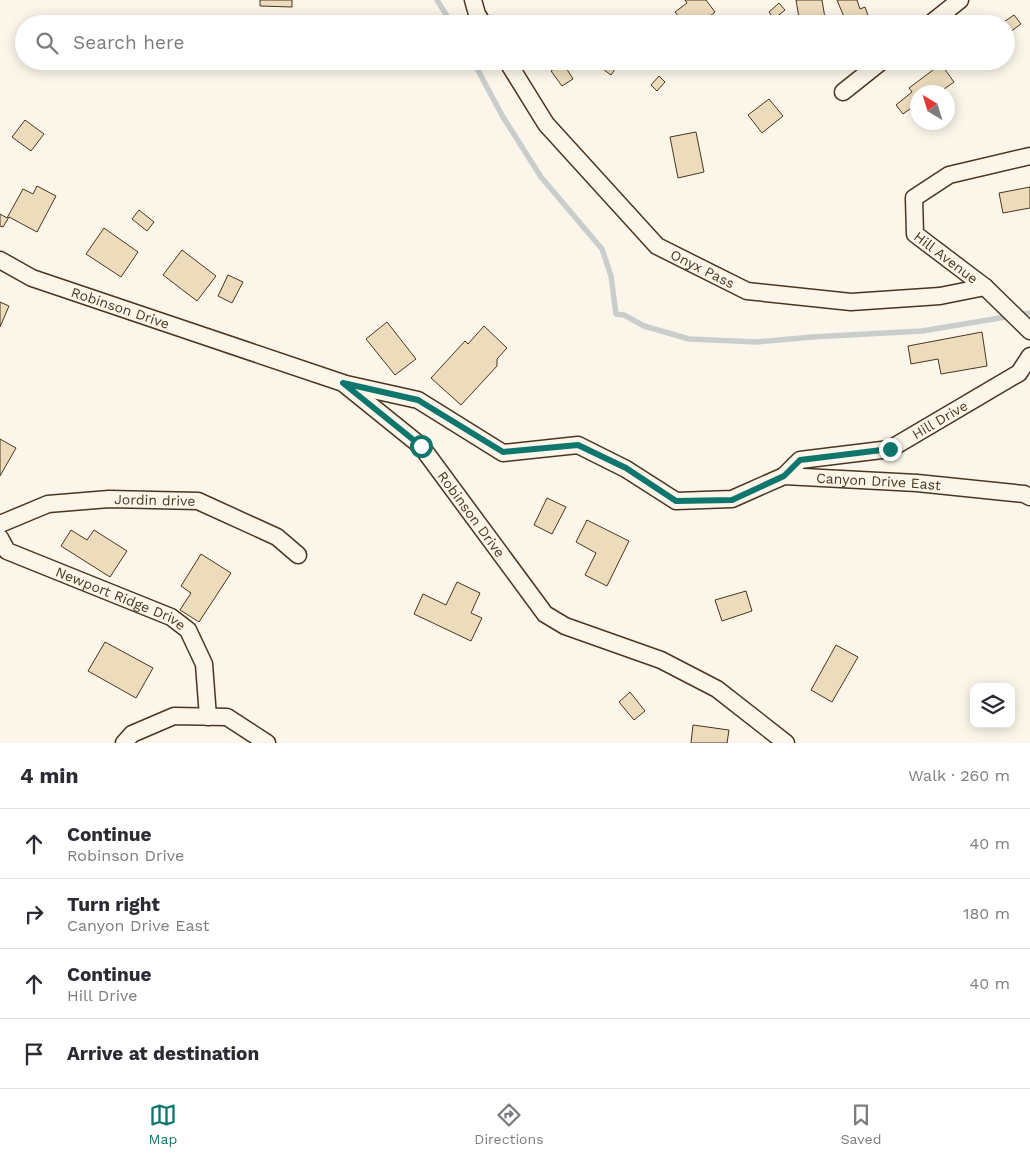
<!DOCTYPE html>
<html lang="en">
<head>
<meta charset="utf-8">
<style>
  :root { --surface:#fff; --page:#f2f2f3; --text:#2b2b33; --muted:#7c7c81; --line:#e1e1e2; --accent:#0f766e }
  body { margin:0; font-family:"Work Sans",sans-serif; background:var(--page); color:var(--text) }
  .controls { position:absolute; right:15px; bottom:15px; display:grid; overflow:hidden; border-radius:10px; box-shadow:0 2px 12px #0003 }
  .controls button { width:45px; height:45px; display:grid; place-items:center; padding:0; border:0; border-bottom:1px solid var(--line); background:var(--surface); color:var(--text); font:25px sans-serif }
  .compass { position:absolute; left:910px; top:85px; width:45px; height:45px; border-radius:50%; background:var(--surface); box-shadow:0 2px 12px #0003; rotate:322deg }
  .stop { position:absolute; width:15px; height:15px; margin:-11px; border:4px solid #0f766e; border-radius:50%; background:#fff }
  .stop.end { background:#0f766e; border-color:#fff; box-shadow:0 1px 5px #0008 }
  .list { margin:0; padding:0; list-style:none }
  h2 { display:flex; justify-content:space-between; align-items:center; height:65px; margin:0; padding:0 20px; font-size:21px }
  h2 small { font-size:16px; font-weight:400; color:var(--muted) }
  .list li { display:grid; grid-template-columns:32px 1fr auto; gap:15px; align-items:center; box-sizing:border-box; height:70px; padding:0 20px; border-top:1px solid var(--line) }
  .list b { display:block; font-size:19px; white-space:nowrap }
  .list p { margin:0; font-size:16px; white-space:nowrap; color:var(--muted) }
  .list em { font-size:16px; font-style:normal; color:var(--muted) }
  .icon { flex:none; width:28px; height:28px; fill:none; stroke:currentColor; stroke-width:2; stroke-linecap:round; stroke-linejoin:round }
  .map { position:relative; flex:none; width:1030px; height:743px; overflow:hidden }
  .search { position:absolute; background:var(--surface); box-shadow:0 2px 12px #0003; left:15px; right:15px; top:15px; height:55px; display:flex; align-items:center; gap:12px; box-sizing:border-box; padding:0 18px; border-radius:28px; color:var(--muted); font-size:19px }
  .sheet { height:345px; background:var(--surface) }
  nav { display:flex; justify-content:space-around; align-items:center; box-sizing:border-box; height:70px; border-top:1px solid var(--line); background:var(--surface); font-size:14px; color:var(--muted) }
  nav a { display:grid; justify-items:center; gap:2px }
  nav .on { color:var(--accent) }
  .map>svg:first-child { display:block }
</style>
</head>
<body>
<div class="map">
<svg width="1030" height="743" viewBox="0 0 1030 743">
  <rect width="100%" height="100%" fill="#fbf6e9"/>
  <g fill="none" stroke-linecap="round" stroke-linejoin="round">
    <!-- stream -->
    <g stroke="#c9cecd" stroke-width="5.5">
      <polyline points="437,0 452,24"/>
      <polyline points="473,61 503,117 541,177 602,249 611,276 616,314 624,315 644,326 689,339 757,342 812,337 922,331 1030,313"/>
    </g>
  </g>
  <!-- building -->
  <g fill="#ecdcbc" stroke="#4a3520">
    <polygon points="260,0 292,0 292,7 260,6"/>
    <polygon points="685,0 706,0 715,12 700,24 685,24 675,12 687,3"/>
    <polygon points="796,0 822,0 826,24 800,24"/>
    <polygon points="837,0 857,0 860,9 865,7 871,24 847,24"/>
    <polygon points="779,3 785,10 774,19 769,12"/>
    <polygon points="1014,15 1021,24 1006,35 1006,24 1001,24"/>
    <polygon points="592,61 621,61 611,75"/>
    <polygon points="563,63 573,79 562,86 551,71"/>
    <polygon points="941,64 954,82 940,92 918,92 918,107 914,106 903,114 896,105 912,92 909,88"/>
    <polygon points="659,76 665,82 657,91 651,85"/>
    <polygon points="769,99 783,116 762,133 748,115"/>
    <polygon points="25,120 44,134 31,151 12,137"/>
    <polygon points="696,132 704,172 678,178 670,137"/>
    <polygon points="37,186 56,196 37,232 9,217 3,227 0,226 0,214 7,218 23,189 33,194"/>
    <polygon points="1030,187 1030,208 1003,213 999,193"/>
    <polygon points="139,210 154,222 147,231 132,219"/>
    <polygon points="104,228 138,252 121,277 86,254"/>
    <polygon points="182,250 216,276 197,301 163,275"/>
    <polygon points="228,275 243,282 232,303 218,296"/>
    <polygon points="0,302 9,306 0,327"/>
    <polygon points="387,322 416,359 395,375 366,339"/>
    <polygon points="484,326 507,348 497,359 497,366 461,405 431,378 465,341 468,344"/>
    <polygon points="982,332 987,366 941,374 938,359 911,364 908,346"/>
    <polygon points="0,439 16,448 0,476"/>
    <polygon points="547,498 566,507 552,534 534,525"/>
    <polygon points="587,520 629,541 607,586 585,575 596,553 576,542"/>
    <polygon points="71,530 87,540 94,530 127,551 110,577 61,546"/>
    <polygon points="201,554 231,573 199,622 180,610 191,593 181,586"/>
    <polygon points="457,582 480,593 471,613 482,618 471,641 414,614 423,594 446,605"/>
    <polygon points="746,591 752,611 722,621 715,600"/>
    <polygon points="105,642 153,668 136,698 88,671"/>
    <polygon points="836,645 858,657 832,702 811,690"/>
    <polygon points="630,692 645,711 634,720 619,702"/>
    <polygon points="693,725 729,730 727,743 691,743"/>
  </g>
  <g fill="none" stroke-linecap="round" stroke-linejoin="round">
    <defs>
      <g id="street">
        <polyline points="473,0 477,14 483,24"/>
        <polyline points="930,24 960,0"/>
        <path id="s1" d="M507,61L546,124L657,246L747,291L851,302L940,296L985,287"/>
        <polyline points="843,92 882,61"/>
        <path id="s2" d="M1030,156L949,175L914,198L915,234L985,287L1030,331"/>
        <path id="s3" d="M0,260L32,278L343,383L421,446L545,614L565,626L661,660L717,689L786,743"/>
        <path id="s4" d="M346,384L418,400L503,453L578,445L626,469L676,501L732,499L784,476L917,483L1024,494L1030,497"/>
        <path id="s5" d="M784,476L800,460L890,449L1019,373L1030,356"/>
        <path id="s6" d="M0,524L48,504L109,499L198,501L277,537L298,555"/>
        <path id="s7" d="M0,538L7,551L171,617L188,630L204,664L208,717"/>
        <polyline points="124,743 132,734 174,716 227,717 267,743"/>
      </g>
    </defs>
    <!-- street casing -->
    <use href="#street" stroke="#4a3520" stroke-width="19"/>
    <!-- street -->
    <use href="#street" stroke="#fbf6e9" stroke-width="16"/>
  </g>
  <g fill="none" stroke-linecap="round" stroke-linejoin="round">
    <!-- route -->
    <polyline stroke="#0f766e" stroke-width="6" points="421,446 343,383 418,400 503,452 578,445 626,468 676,501 732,500 784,476 800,460 890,449"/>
  </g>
  <g text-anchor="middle" stroke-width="4" stroke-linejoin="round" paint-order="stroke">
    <!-- street labels -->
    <g font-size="14" fill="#4a3520" stroke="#fbf6e9">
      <text dy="5" stroke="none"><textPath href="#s2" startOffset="200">Hill Avenue</textPath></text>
      <text dy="5" stroke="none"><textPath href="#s1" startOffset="290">Onyx Pass</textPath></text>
      <text dy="5" stroke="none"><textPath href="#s3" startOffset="130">Robinson Drive</textPath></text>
      <text dy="5" stroke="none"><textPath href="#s5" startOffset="171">Hill Drive</textPath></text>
      <text dy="5" stroke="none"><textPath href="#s4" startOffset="570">Canyon Drive East</textPath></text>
      <text dy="5" stroke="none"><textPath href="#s6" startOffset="159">Jordin drive</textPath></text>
      <text dy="5" stroke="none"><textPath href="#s3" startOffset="550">Robinson Drive</textPath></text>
      <text dy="5" stroke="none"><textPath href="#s7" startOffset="138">Newport Ridge Drive</textPath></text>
    </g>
  </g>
</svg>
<div class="controls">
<button><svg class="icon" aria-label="layers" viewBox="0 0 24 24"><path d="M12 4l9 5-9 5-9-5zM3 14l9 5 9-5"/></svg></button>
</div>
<svg class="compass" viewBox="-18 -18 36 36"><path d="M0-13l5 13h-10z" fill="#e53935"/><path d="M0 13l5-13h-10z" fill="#7c7c81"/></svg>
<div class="stop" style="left:421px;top:446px"></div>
<div class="stop end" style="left:890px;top:449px"></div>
<div class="search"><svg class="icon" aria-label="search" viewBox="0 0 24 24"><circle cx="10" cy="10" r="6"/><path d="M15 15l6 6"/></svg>Search here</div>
</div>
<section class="sheet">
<h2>4 min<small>Walk · 260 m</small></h2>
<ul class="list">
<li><svg class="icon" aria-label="ahead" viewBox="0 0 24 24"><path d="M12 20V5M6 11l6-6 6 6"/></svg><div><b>Continue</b><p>Robinson Drive</p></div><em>40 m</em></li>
<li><svg class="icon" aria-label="right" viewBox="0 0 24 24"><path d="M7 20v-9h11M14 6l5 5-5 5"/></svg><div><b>Turn right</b><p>Canyon Drive East</p></div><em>180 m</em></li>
<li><svg class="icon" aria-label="ahead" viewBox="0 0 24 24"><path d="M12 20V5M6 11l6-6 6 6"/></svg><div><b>Continue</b><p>Hill Drive</p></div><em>40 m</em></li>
<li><svg class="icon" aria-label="arrive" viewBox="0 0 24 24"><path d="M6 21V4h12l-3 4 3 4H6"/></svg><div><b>Arrive at destination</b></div></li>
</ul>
</section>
<nav>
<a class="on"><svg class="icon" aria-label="map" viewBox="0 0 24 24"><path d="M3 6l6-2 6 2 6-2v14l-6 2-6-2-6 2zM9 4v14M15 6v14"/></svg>Map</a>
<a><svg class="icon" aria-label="directions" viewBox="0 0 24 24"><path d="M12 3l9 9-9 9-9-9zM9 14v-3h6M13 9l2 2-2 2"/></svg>Directions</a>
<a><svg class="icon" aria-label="saved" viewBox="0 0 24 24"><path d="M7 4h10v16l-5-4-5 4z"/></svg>Saved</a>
</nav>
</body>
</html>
